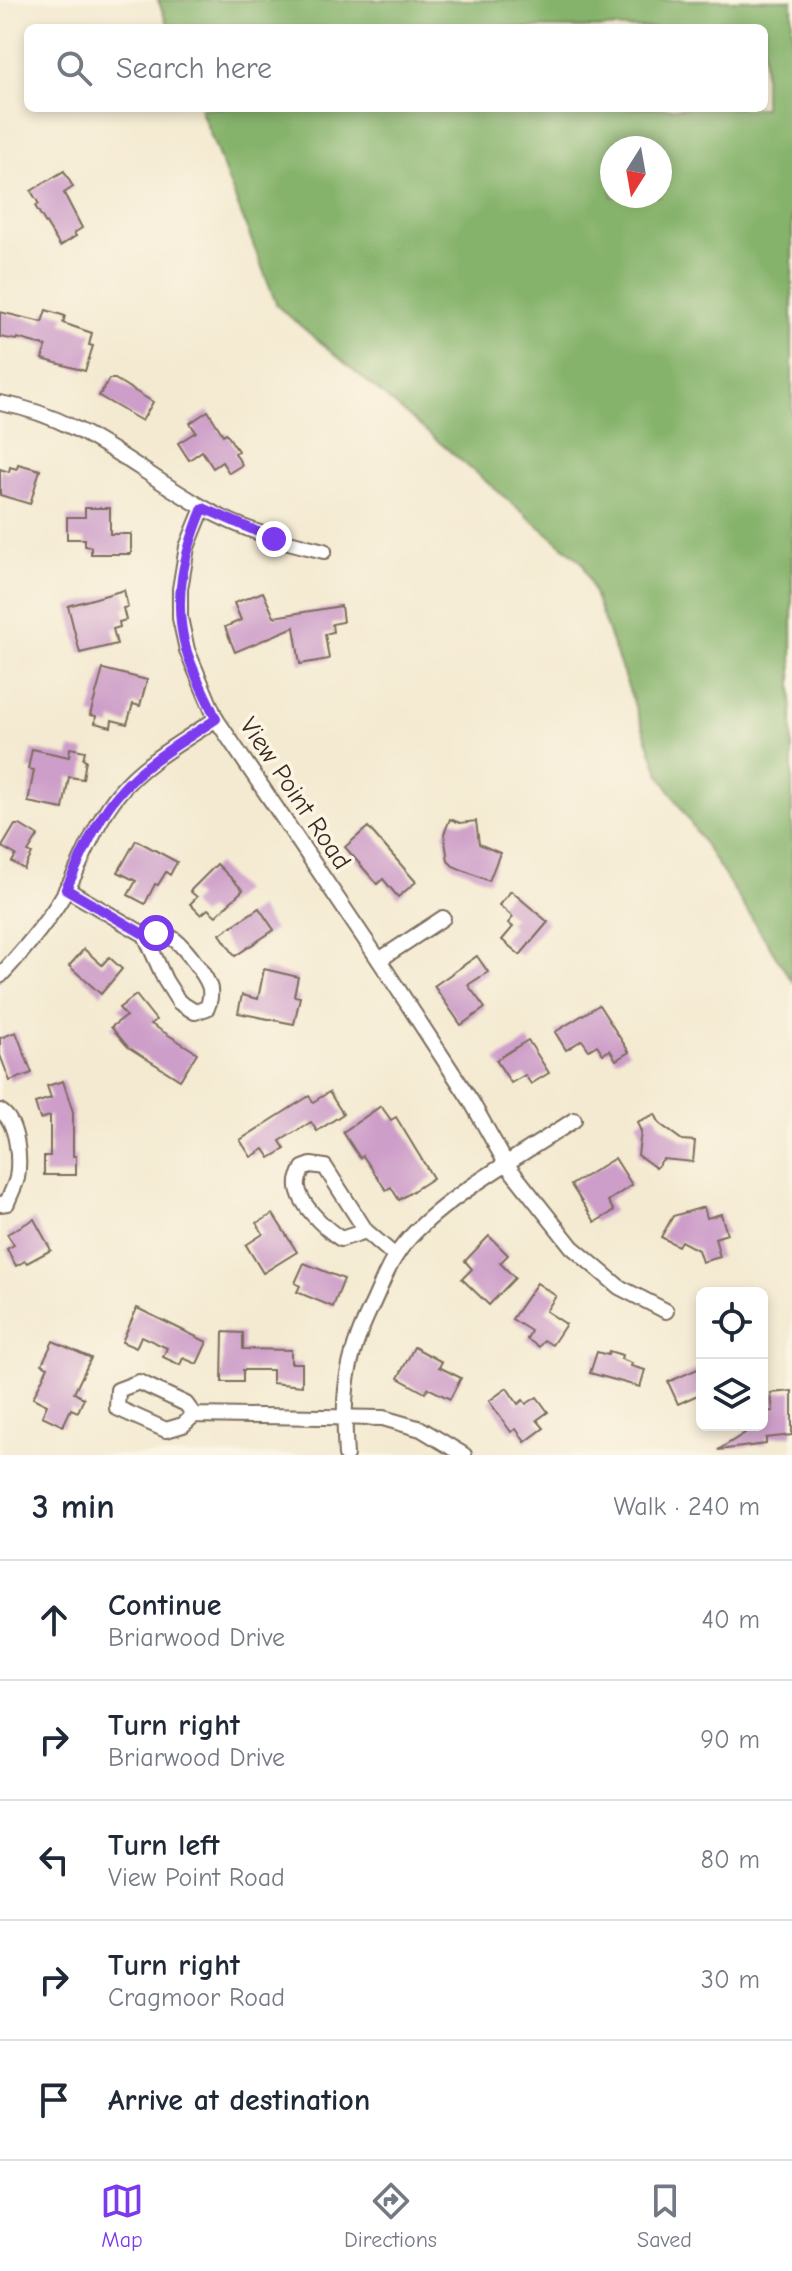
<!DOCTYPE html>
<html lang="en">
<head>
<meta charset="utf-8">
<style>
  :root { --surface:#fff; --page:#f6f6f7; --text:#1f2937; --muted:#747a83; --line:#e0e1e3; --accent:#7c3aed }
  body { margin:0; font-family:"Comic Neue",sans-serif; background:var(--page); color:var(--text) }
  .controls { position:absolute; right:24px; bottom:24px; display:grid; overflow:hidden; border-radius:12px; box-shadow:0 4px 12px #0003 }
  .controls button { width:72px; height:72px; display:grid; place-items:center; padding:0; border:0; border-bottom:2px solid var(--line); background:var(--surface); color:var(--text); font:40px sans-serif }
  .compass { position:absolute; left:600px; top:136px; width:72px; height:72px; border-radius:50%; background:var(--surface); box-shadow:0 4px 12px #0003; rotate:191deg }
  .stop { position:absolute; width:24px; height:24px; margin:-18px; border:6px solid #7c3aed; border-radius:50%; background:#fff }
  .stop.end { background:#7c3aed; border-color:#fff; box-shadow:0 2px 8px #0008 }
  .list { margin:0; padding:0; list-style:none }
  h2 { display:flex; justify-content:space-between; align-items:center; height:104px; margin:0; padding:0 32px; font-size:34px }
  h2 small { font-size:26px; font-weight:400; color:var(--muted) }
  .list li { display:grid; grid-template-columns:52px 1fr auto; gap:24px; align-items:center; box-sizing:border-box; height:120px; padding:0 32px; border-top:2px solid var(--line) }
  .list b { display:block; font-size:30px; white-space:nowrap }
  .list p { margin:0; font-size:26px; white-space:nowrap; color:var(--muted) }
  .list em { font-size:26px; font-style:normal; color:var(--muted) }
  .icon { flex:none; width:44px; height:44px; fill:none; stroke:currentColor; stroke-width:2; stroke-linecap:round; stroke-linejoin:round }
  .map { position:relative; flex:none; width:792px; height:1455px; overflow:hidden }
  .search { position:absolute; background:var(--surface); box-shadow:0 4px 12px #0003; left:24px; right:24px; top:24px; height:88px; display:flex; align-items:center; gap:20px; box-sizing:border-box; padding:0 28px; border-radius:12px; color:var(--muted); font-size:30px }
  .sheet { height:704px; background:var(--surface) }
  nav { display:flex; justify-content:space-around; align-items:center; box-sizing:border-box; height:112px; border-top:2px solid var(--line); background:var(--surface); font-size:22px; color:var(--muted) }
  nav a { display:grid; justify-items:center; gap:4px }
  nav .on { color:var(--accent) }
  .map>svg:first-child { display:block }
</style>
</head>
<body>
<div class="map">
<svg width="792" height="1455" viewBox="0 0 792 1455">
  <rect width="100%" height="100%" fill="#fcf5e5"/>
  <filter id="ink" filterUnits="userSpaceOnUse"><feTurbulence type="fractalNoise" baseFrequency=".0125" numOctaves="2"/><feDisplacementMap in="SourceGraphic" scale="16" xChannelSelector="R" yChannelSelector="G"/><feConvolveMatrix kernelMatrix="1 2 1 2 8 2 1 2 1" color-interpolation-filters="sRGB"/></filter>
  <filter id="wash" filterUnits="userSpaceOnUse"><feTurbulence type="fractalNoise" baseFrequency=".006" numOctaves="4" result="noise"/><feDisplacementMap in="SourceGraphic" scale="32" xChannelSelector="R" yChannelSelector="G"/><feGaussianBlur stdDeviation="1.8" result="paint"/><feColorMatrix in="noise" values="0 0 0 0 0 0 0 0 0 0 0 0 0 0 0 0 0 1.4 0 .05"/><feComposite in="paint" operator="in"/></filter>
  <g filter="url(#wash)">
    <rect width="100%" height="100%" fill="#f4ead1"/>
    <!-- forest -->
    <path fill="#86b36c" stroke="#606e45" stroke-width="2" fill-rule="evenodd" d="M158,0H792V981L660,775L583,563L277,306L200,108H764V28H169ZM612,148H660V196H612Z"/>
    <g id="blocks">
      <!-- building -->
      <g fill="#cd9ec9">
        <polygon points="64,171 73,187 64,193 82,228 74,233 76,236 60,246 35,206 39,204 31,191"/>
        <polygon points="46,310 65,316 63,323 92,333 89,345 93,346 85,371 42,359 46,346 17,338 16,340 0,337 0,312 42,322"/>
        <polygon points="109,379 115,379 153,402 142,421 99,396"/>
        <polygon points="208,411 223,435 226,433 238,451 235,453 242,465 229,473 222,462 213,468 202,451 189,460 178,443 196,432 190,423"/>
        <polygon points="18,464 40,470 30,504 0,495 0,469 9,472 10,467 17,469"/>
        <polygon points="85,508 110,508 110,534 131,534 131,554 91,554 91,547 85,546 85,539 67,539 67,517 85,517"/>
        <polygon points="124,590 128,607 123,608 126,620 119,622 120,627 113,629 117,644 80,653 68,606"/>
        <polygon points="263,592 274,617 341,606 343,622 332,624 333,632 325,634 329,659 300,664 294,627 235,652 225,627 241,620 234,603"/>
        <polygon points="103,669 147,680 140,706 133,704 127,724 112,720 111,727 95,723 96,716 90,715"/>
        <polygon points="70,748 85,751 83,759 86,760 83,779 69,777 63,809 28,802 34,770 28,769 32,749 69,757"/>
        <polygon points="450,819 460,823 476,821 479,844 500,853 489,881 453,866 448,861 444,834"/>
        <polygon points="15,825 20,825 38,836 28,852 32,854 24,869 12,862 16,855 2,847"/>
        <polygon points="368,827 416,882 398,897 383,879 377,884 345,847"/>
        <polygon points="136,840 177,862 170,875 166,872 158,885 155,884 145,904 128,895 136,881 118,872"/>
        <polygon points="217,864 243,890 216,916 208,909 201,915 190,904 197,897 190,891"/>
        <polygon points="511,891 548,922 520,955 502,940 513,927 508,923 513,917 499,905"/>
        <polygon points="259,908 274,930 235,956 220,934"/>
        <polygon points="84,949 102,965 109,957 122,969 101,994 69,966"/>
        <polygon points="477,956 488,972 468,985 485,1008 461,1025 434,986"/>
        <polygon points="264,969 298,977 294,996 300,997 294,1024 238,1013 242,995 258,999"/>
        <polygon points="136,995 156,1020 151,1024 197,1053 180,1080 128,1047 111,1027 126,1016 119,1008"/>
        <polygon points="599,1005 629,1052 616,1060 610,1050 603,1054 597,1045 589,1050 582,1040 566,1050 555,1032"/>
        <polygon points="16,1032 32,1073 10,1081 0,1055 0,1038"/>
        <polygon points="528,1040 549,1073 531,1084 525,1075 511,1083 496,1060"/>
        <polygon points="63,1081 73,1112 73,1156 76,1156 76,1175 44,1175 44,1156 50,1156 50,1116 40,1119 35,1103 51,1098 47,1086"/>
        <polygon points="329,1092 343,1114 317,1131 311,1122 280,1141 285,1149 270,1158 264,1149 251,1157 240,1140 309,1096 313,1102"/>
        <polygon points="381,1106 391,1120 396,1117 433,1178 399,1200 391,1187 386,1190 363,1156 360,1158 343,1132"/>
        <polygon points="655,1114 660,1124 682,1140 695,1141 693,1162 663,1159 656,1168 638,1155 641,1132 637,1122"/>
        <polygon points="615,1158 632,1185 608,1201 614,1211 595,1222 571,1185"/>
        <polygon points="704,1207 707,1218 721,1214 727,1234 715,1238 720,1257 702,1262 698,1250 681,1241 678,1246 661,1237 673,1216"/>
        <polygon points="273,1214 297,1252 263,1273 246,1245 263,1234 257,1223"/>
        <polygon points="34,1219 51,1250 27,1263 25,1261 16,1266 7,1249 14,1245 7,1234"/>
        <polygon points="489,1236 508,1255 500,1263 515,1278 489,1305 462,1279 472,1269 465,1261"/>
        <polygon points="304,1263 344,1279 333,1307 297,1292 300,1286 295,1283"/>
        <polygon points="537,1283 556,1296 546,1311 566,1324 552,1345 544,1340 539,1347 527,1339 531,1331 512,1319"/>
        <polygon points="137,1308 207,1342 197,1364 183,1358 180,1365 163,1357 167,1348 141,1336 136,1348 122,1342"/>
        <polygon points="223,1332 243,1333 243,1349 291,1350 291,1363 302,1363 302,1386 272,1383 272,1370 243,1370 243,1382 222,1382"/>
        <polygon points="53,1341 91,1358 74,1393 84,1398 78,1412 71,1409 63,1426 42,1416 47,1405 33,1398 48,1367 42,1364"/>
        <polygon points="414,1347 442,1362 439,1367 461,1378 450,1399 428,1388 425,1393 398,1378"/>
        <polygon points="609,1351 622,1355 621,1359 632,1363 631,1366 645,1370 640,1387 590,1373 597,1352 608,1355"/>
        <polygon points="702,1367 702,1393 678,1404 668,1382"/>
        <polygon points="507,1388 518,1404 523,1400 526,1404 537,1397 548,1412 537,1420 544,1428 525,1442 516,1429 511,1432 489,1401"/>
        <polygon points="792,1391 792,1435 766,1438 766,1444 718,1450 745,1433 744,1425 762,1425 762,1412 773,1411 771,1393"/>
      </g>
    </g>
  </g>
  <g filter="url(#ink)">
    <use href="#blocks" fill-opacity="0" stroke="#7c6d5d" stroke-width="2"/>
    <g fill="none" stroke-linecap="round" stroke-linejoin="round">
      <defs>
        <g id="minor">
          <path d="M0,403C82,417 134,469 204,508C242,530 282,541 324,551"/>
          <polyline points="203,508 187,547 180,589 180,618 187,650 216,719 379,960 471,1101 507,1165 572,1247 619,1287 666,1311"/>
          <path d="M66,889L145,935L165,980L179,1002L195,1012L207,1008C210,1001 211,996 210,989C208,978 181,941 170,937C162,933 151,933 145,935"/>
          <polyline points="379,960 443,918"/>
          <path d="M0,976C25,949 49,921 67,889C85,857 95,822 119,793C144,762 184,741 216,719"/>
          <path d="M0,1111C18,1121 20,1160 17,1178C15,1186 10,1195 7,1203L0,1204"/>
          <path d="M366,1231L341,1239C326,1229 295,1202 298,1181C299,1176 301,1173 303,1168L311,1165L325,1167L366,1231L395,1256"/>
          <polyline points="194,1415 186,1404 139,1382 118,1390 117,1408 166,1430 183,1425 194,1415 383,1418 421,1429 464,1455"/>
          <path d="M346,1455C342,1396 345,1361 371,1307C379,1291 385,1272 395,1257C426,1206 523,1155 574,1120"/>
        </g>
      </defs>
      <!-- minor casing -->
      <use href="#minor" stroke="#7c6d5d" stroke-width="18"/>
      <!-- minor -->
      <use href="#minor" stroke="#fff" stroke-width="14"/>
    </g>
  </g>
  <g fill="none" stroke-linecap="round" stroke-linejoin="round" filter="url(#ink)">
    <!-- route -->
    <path stroke="#7c3aed" stroke-width="10" d="M156,933L145,935L66,889C82,856 96,819 121,791C147,761 184,741 216,719C206,696 193,673 186,649C172,599 184,554 203,508L274,539"/>
  </g>
  <g text-anchor="middle" stroke-width="7" stroke-linejoin="round" paint-order="stroke">
    <!-- street labels -->
    <g font-size="26" fill="#3b2a1e" stroke="#fcf5e5">
      <text transform="translate(296 793) rotate(56)" y="9">View Point Road</text>
    </g>
  </g>
</svg>
<div class="controls">
<button><svg class="icon" aria-label="locate" viewBox="0 0 24 24"><circle cx="12" cy="12" r="6"/><path d="M12 2v4M12 18v4M2 12h4M18 12h4"/></svg></button>
<button><svg class="icon" aria-label="layers" viewBox="0 0 24 24"><path d="M12 4l9 5-9 5-9-5zM3 14l9 5 9-5"/></svg></button>
</div>
<svg class="compass" viewBox="-18 -18 36 36"><path d="M0-13l5 13h-10z" fill="#e53935"/><path d="M0 13l5-13h-10z" fill="#747a83"/></svg>
<div class="stop" style="left:156px;top:933px"></div>
<div class="stop end" style="left:274px;top:539px"></div>
<div class="search"><svg class="icon" aria-label="search" viewBox="0 0 24 24"><circle cx="10" cy="10" r="6"/><path d="M15 15l6 6"/></svg>Search here</div>
</div>
<section class="sheet">
<h2>3 min<small>Walk · 240 m</small></h2>
<ul class="list">
<li><svg class="icon" aria-label="ahead" viewBox="0 0 24 24"><path d="M12 20V5M6 11l6-6 6 6"/></svg><div><b>Continue</b><p>Briarwood Drive</p></div><em>40 m</em></li>
<li><svg class="icon" aria-label="right" viewBox="0 0 24 24"><path d="M7 20v-9h11M14 6l5 5-5 5"/></svg><div><b>Turn right</b><p>Briarwood Drive</p></div><em>90 m</em></li>
<li><svg class="icon" aria-label="left" viewBox="0 0 24 24"><path d="M17 20v-9H6M10 6l-5 5 5 5"/></svg><div><b>Turn left</b><p>View Point Road</p></div><em>80 m</em></li>
<li><svg class="icon" aria-label="right" viewBox="0 0 24 24"><path d="M7 20v-9h11M14 6l5 5-5 5"/></svg><div><b>Turn right</b><p>Cragmoor Road</p></div><em>30 m</em></li>
<li><svg class="icon" aria-label="arrive" viewBox="0 0 24 24"><path d="M6 21V4h12l-3 4 3 4H6"/></svg><div><b>Arrive at destination</b></div></li>
</ul>
</section>
<nav>
<a class="on"><svg class="icon" aria-label="map" viewBox="0 0 24 24"><path d="M3 6l6-2 6 2 6-2v14l-6 2-6-2-6 2zM9 4v14M15 6v14"/></svg>Map</a>
<a><svg class="icon" aria-label="directions" viewBox="0 0 24 24"><path d="M12 3l9 9-9 9-9-9zM9 14v-3h6M13 9l2 2-2 2"/></svg>Directions</a>
<a><svg class="icon" aria-label="saved" viewBox="0 0 24 24"><path d="M7 4h10v16l-5-4-5 4z"/></svg>Saved</a>
</nav>
</body>
</html>
